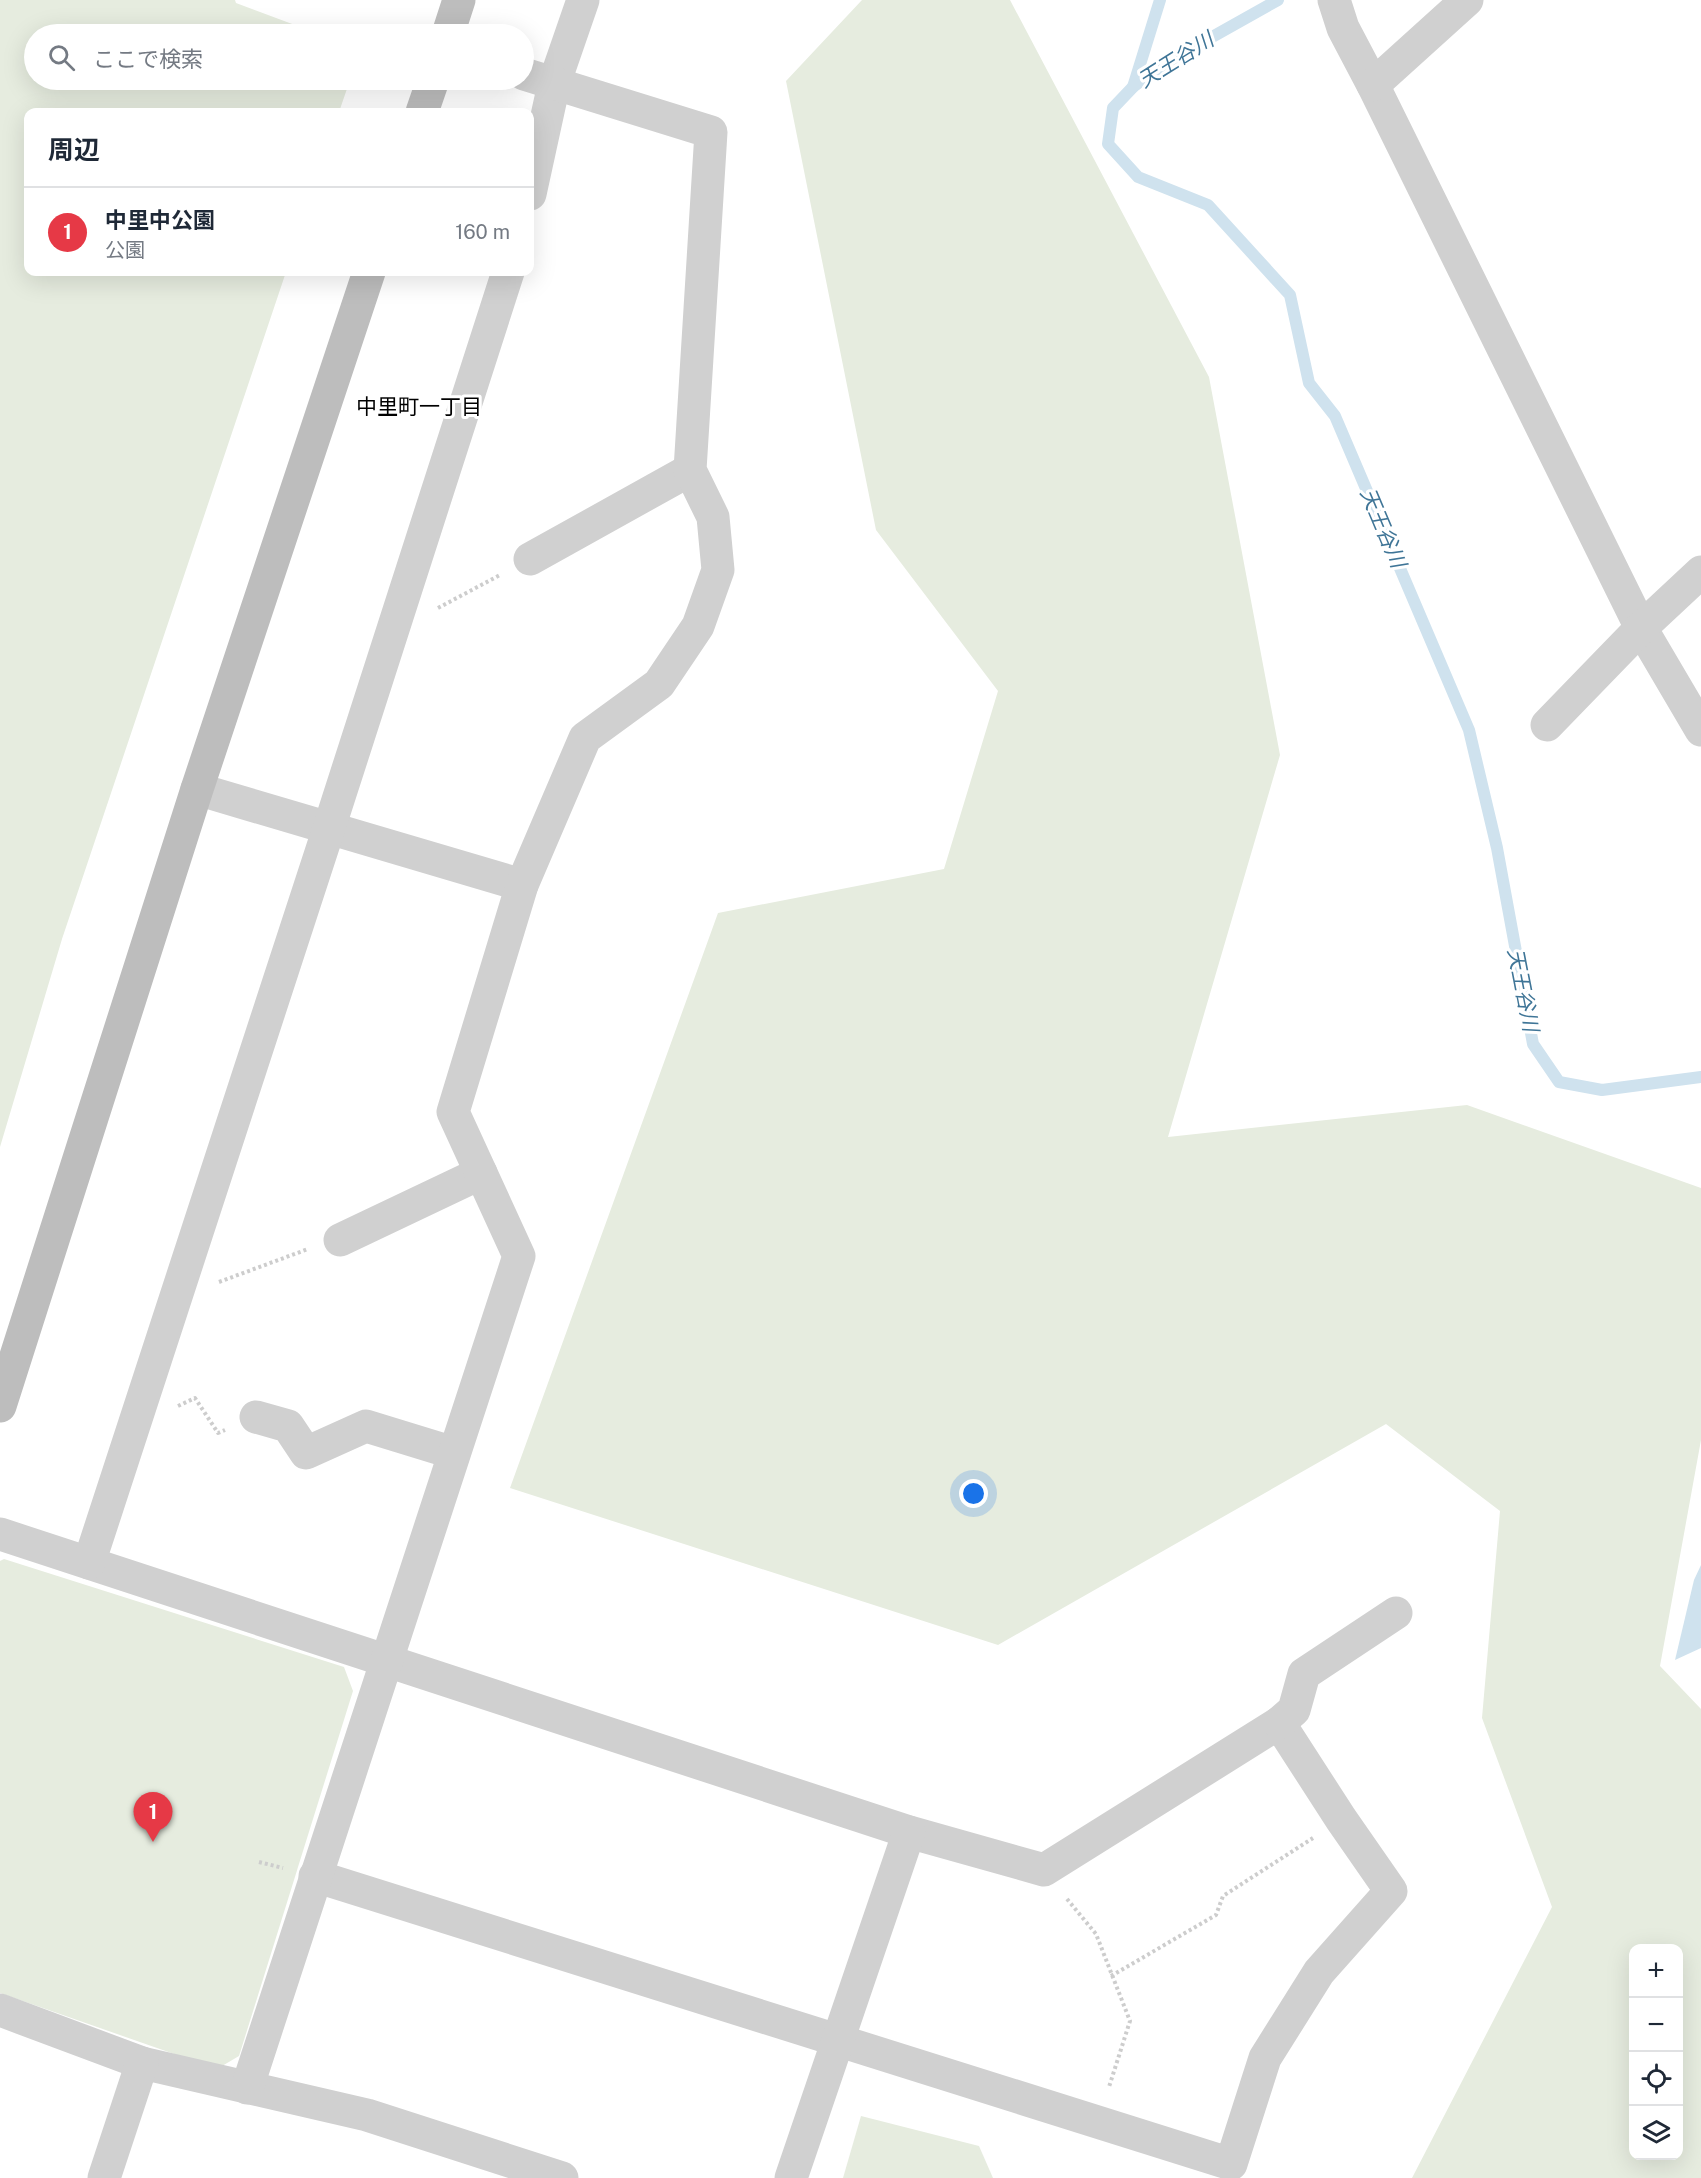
<!DOCTYPE html>
<html lang="ja">
<head>
<meta charset="utf-8">
<style>
  :root { --surface:#fff; --page:#f2f2f3; --text:#1f2937; --muted:#747a83; --line:#e0e1e3; --accent:#e63946 }
  body { margin:0; font-family:"Public Sans","Noto Sans JP",sans-serif; background:var(--page); color:var(--text) }
  .controls { position:absolute; right:18px; bottom:18px; display:grid; overflow:hidden; border-radius:12px; box-shadow:0 6px 24px #0002 }
  .controls button { width:54px; height:54px; display:grid; place-items:center; padding:0; border:0; border-bottom:2px solid var(--line); background:var(--surface); color:var(--text); font:30px sans-serif }
  .you { position:absolute; left:974px; top:1494px; width:21px; height:21px; margin:-15px; border:4px solid #fff; border-radius:50%; background:#1a73e8; box-shadow:0 0 0 9px #1a73e833 }
  .badge { display:grid; place-items:center; width:39px; height:39px; border-radius:50%; background:var(--accent); color:#fff; font-size:20px; font-weight:700 }
  .pin { position:absolute; translate:-50% -50px; filter:drop-shadow(0 2px 3px #0008) }
  .pin::after { content:''; position:absolute; top:32px; width:21px; height:18px; background:inherit; clip-path:polygon(0 0,100% 0,50% 100%) }
  .list { margin:0; padding:0; list-style:none }
  h2 { display:flex; justify-content:space-between; align-items:center; height:78px; margin:0; padding:0 24px; font-size:26px }
  h2 small { font-size:20px; font-weight:400; color:var(--muted) }
  .list li { display:grid; grid-template-columns:39px 1fr auto; gap:18px; align-items:center; box-sizing:border-box; height:90px; padding:0 24px; border-top:2px solid var(--line) }
  .list b { display:block; font-size:22px; white-space:nowrap }
  .list p { margin:0; font-size:20px; white-space:nowrap; color:var(--muted) }
  .list em { font-size:20px; font-style:normal; color:var(--muted) }
  .icon { flex:none; width:33px; height:33px; fill:none; stroke:currentColor; stroke-width:2; stroke-linecap:round; stroke-linejoin:round }
  .map { position:relative; flex:none; width:1701px; height:2178px; overflow:hidden }
  .search { position:absolute; background:var(--surface); box-shadow:0 6px 24px #0002; left:24px; top:24px; width:510px; height:66px; display:flex; align-items:center; gap:15px; box-sizing:border-box; padding:0 21px; border-radius:33px; color:var(--muted); font-size:22px }
  .panel { position:absolute; background:var(--surface); box-shadow:0 6px 24px #0002; left:24px; top:108px; width:510px; height:168px; border-radius:12px }
  .map>svg:first-child { display:block }
</style>
</head>
<body>
<div class="map">
<svg width="1701" height="2178" viewBox="0 0 1701 2178">
  <rect width="100%" height="100%" fill="#fff"/>
  <!-- green -->
  <g fill="#e6ecdf" fill-rule="evenodd">
    <polygon points="0,0 235,0 236,3 319,34 34,34 34,80 350,80 339,112 28,112 28,272 286,272 62,939 0,1147"/>
    <path d="M862,0H1010L1209,377L1280,755L1168,1137L1467,1105L1701,1188V1440L1660,1666L1701,1709V2178H1412L1552,1907L1482,1718L1500,1511L1386,1424L998,1645L510,1488L718,913L944,869L998,691L876,530L786,81ZM1678,1948V2156H1634V1948Z"/>
    <polygon points="4,1559 344,1667 353,1691 239,2056 217,2069 0,1993 0,1561"/>
    <polygon points="861,2116 979,2146 993,2178 843,2178"/>
  </g>
  <!-- water -->
  <polygon fill="#cfe2ee" points="1701,1565 1701,1648 1675,1660 1694,1580"/>
  <g fill="none" stroke-linecap="round" stroke-linejoin="round">
    <!-- stream -->
    <g stroke="#cfe2ee" stroke-width="12">
      <polyline points="1278,0 1164,64 1133,87 1113,108 1108,144 1138,177 1208,205 1290,295 1309,383 1335,416 1469,730 1497,848 1533,1044 1559,1082 1602,1090 1701,1077"/>
      <polyline points="1133,87 1160,0"/>
    </g>
    <!-- path -->
    <g stroke="#cdcdcd" stroke-width="4" stroke-dasharray="3 3" stroke-linecap="butt">
      <polyline points="438,608 500,575"/>
      <polyline points="219,1282 308,1249"/>
      <polyline points="178,1406 195,1398 218,1433 225,1430"/>
      <polyline points="259,1862 283,1868"/>
      <polyline points="1067,1899 1096,1934 1130,2021 1109,2087"/>
      <polyline points="1111,1976 1216,1915 1223,1896 1313,1838"/>
    </g>
    <!-- street -->
    <g stroke="#d0d0d0" stroke-width="33">
      <polyline points="1334,0 1343,28 1373,85 1641,628 1701,730"/>
      <polyline points="1373,85 1467,0"/>
      <polyline points="530,194 554,84 583,0"/>
      <polyline points="530,559 690,470"/>
      <polyline points="1547,725 1641,628 1701,572"/>
      <polyline points="197,789 522,885"/>
      <polyline points="340,1240 481,1173"/>
      <polyline points="256,1417 288,1426 306,1453 366,1426 454,1453"/>
      <polyline points="0,1534 909,1832 1044,1870 1279,1723 1341,1819 1391,1891 1319,1972 1265,2058 1231,2164 315,1876"/>
      <polyline points="89,1563 329,828 508,272"/>
      <polyline points="1279,1723 1294,1710 1304,1674 1396,1613"/>
      <polyline points="0,2010 142,2063 367,2115 562,2178"/>
      <polyline points="247,2088 519,1256 453,1112 522,885 585,738 659,684 698,626 718,570 713,517 690,470 711,132 524,74"/>
      <polyline points="104,2178 142,2063"/>
      <polyline points="791,2178 909,1832"/>
    </g>
    <!-- secondary -->
    <g stroke="#bdbdbd" stroke-width="33">
      <polyline points="448,34 459,0"/>
      <polyline points="422,112 433,80"/>
      <polyline points="0,1406 197,789 369,272"/>
    </g>
  </g>
  <g text-anchor="middle" stroke-width="6" stroke-linejoin="round" paint-order="stroke">
    <!-- water labels -->
    <g font-size="21" font-style="italic" fill="#3f7597" stroke="#fff">
      <text transform="translate(1176 60) rotate(-32)" y="7">天王谷川</text>
      <text transform="translate(1383 528) rotate(67)" y="7">天王谷川</text>
      <text transform="translate(1523 990) rotate(79)" y="7">天王谷川</text>
    </g>
    <!-- neighbourhood labels -->
    <g font-size="21" fill="#000" stroke="#fff">
      <text x="419" y="414">中里町一丁目</text>
    </g>
  </g>
</svg>
<div class="controls">
<button>+</button>
<button>−</button>
<button><svg class="icon" aria-label="locate" viewBox="0 0 24 24"><circle cx="12" cy="12" r="6"/><path d="M12 2v4M12 18v4M2 12h4M18 12h4"/></svg></button>
<button><svg class="icon" aria-label="layers" viewBox="0 0 24 24"><path d="M12 4l9 5-9 5-9-5zM3 14l9 5 9-5"/></svg></button>
</div>
<div class="you"></div>
<div class="pin badge" style="left:153px;top:1842px">1</div>
<div class="search"><svg class="icon" aria-label="search" viewBox="0 0 24 24"><circle cx="10" cy="10" r="6"/><path d="M15 15l6 6"/></svg>ここで検索</div>
<section class="panel">
<h2>周辺<small></small></h2>
<ul class="list">
<li><span class="badge">1</span><div><b>中里中公園</b><p>公園</p></div><em>160 m</em></li>
</ul>
</section>
</div>
</body>
</html>
